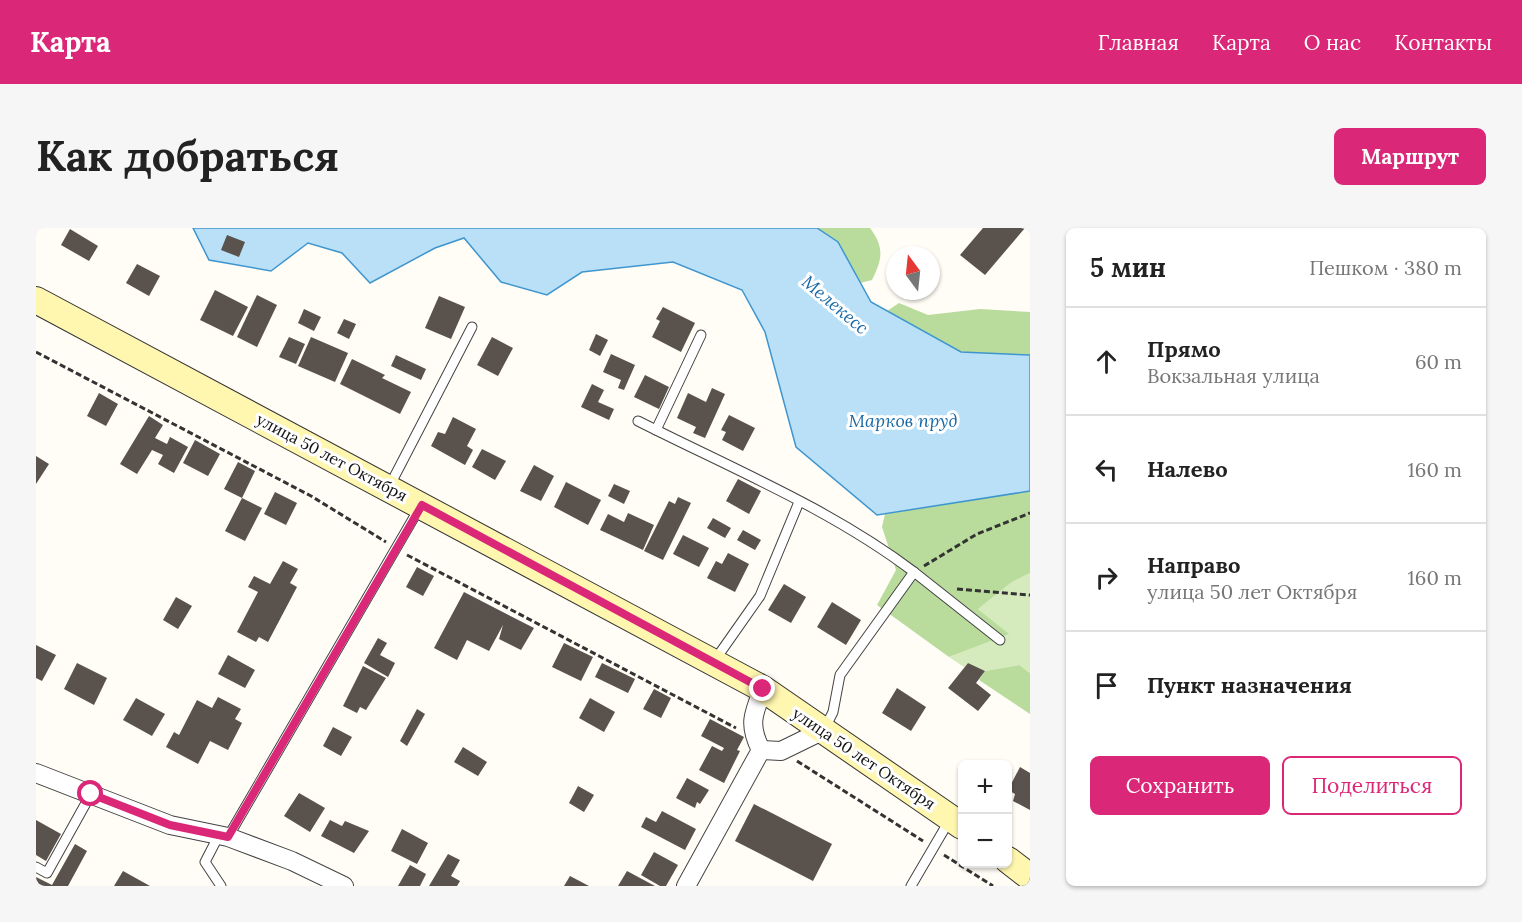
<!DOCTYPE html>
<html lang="ru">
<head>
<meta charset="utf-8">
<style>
  :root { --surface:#fff; --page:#f6f6f6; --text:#222; --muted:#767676; --line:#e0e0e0; --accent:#db2777 }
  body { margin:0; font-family:Lora,serif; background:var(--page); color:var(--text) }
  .controls { position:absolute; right:18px; bottom:18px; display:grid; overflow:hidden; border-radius:9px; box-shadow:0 2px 4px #0004 }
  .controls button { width:54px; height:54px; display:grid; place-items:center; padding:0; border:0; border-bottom:2px solid var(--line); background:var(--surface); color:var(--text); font:30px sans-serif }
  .compass { position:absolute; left:850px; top:18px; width:54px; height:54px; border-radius:50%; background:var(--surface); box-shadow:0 2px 4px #0004; rotate:345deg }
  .stop { position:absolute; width:18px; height:18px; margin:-14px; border:4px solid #db2777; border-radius:50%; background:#fff }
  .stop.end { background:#db2777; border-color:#fff; box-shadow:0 2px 6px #0008 }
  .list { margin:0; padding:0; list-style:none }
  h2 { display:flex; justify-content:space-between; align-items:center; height:78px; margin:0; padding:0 24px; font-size:26px }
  h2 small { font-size:20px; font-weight:400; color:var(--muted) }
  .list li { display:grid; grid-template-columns:39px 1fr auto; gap:18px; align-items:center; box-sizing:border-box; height:108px; padding:0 24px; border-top:2px solid var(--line) }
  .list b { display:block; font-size:22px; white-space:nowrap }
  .list p { margin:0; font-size:20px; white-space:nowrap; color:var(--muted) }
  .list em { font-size:20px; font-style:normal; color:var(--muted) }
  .actions { display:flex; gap:12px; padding:18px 24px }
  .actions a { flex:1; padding:14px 0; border:2px solid var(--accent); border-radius:9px; text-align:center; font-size:21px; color:var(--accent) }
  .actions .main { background:var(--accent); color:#fff }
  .icon { flex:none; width:33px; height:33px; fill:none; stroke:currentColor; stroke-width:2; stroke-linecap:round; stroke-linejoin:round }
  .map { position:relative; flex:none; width:994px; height:658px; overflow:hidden; border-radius:9px }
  header { display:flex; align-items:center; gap:36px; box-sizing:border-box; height:84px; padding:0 30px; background:var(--accent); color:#fff }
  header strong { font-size:28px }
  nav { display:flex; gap:33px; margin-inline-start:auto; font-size:21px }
  .intro { display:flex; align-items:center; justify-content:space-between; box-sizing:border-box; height:144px; padding:0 36px }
  h1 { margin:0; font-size:42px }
  .button { padding:15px 27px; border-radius:9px; background:var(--accent); color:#fff; font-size:21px; font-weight:700 }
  main { display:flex; gap:36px; padding:0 36px }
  aside { flex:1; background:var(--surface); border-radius:9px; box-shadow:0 2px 4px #0004 }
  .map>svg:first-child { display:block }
</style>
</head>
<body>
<header>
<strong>Карта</strong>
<nav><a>Главная</a><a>Карта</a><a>О нас</a><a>Контакты</a></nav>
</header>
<div class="intro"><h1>Как добраться</h1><a class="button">Маршрут</a></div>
<main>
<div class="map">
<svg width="994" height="658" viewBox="0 0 994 658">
  <rect width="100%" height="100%" fill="#fffdf5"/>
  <!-- green -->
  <polygon fill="#d5ebbd" points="994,345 994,445 983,437 949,443 932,435 928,439 913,429 972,406 942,381 976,354"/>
  <!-- forest -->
  <g fill="#b9dc9c">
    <path d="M781,0H834C849,20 846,32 836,52L824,55L802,14Z"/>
    <polygon points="863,75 892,87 944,81 994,84 994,127 925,124 851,83"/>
    <polygon points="994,263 994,345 976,354 942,381 973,406 913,429 841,377 860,342 846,299 849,286"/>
    <polygon points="983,437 994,445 994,486 943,452 949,443"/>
  </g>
  <!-- water -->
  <polygon fill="#b9e0f7" stroke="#3f96cf" stroke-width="1.5" points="157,0 781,0 802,14 835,74 925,124 994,127 994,263 841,287 760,219 729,104 706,62 637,34 546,44 511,67 465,54 428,10 399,20 334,55 306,25 272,15 235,43 173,32"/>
  <!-- building -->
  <g fill="#5a524d">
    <polygon points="947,0 989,0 949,47 924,27"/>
    <polygon points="34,1 62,18 53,33 25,17"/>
    <polygon points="191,7 209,14 203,29 185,22"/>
    <polygon points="101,36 124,48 113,68 90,55"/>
    <polygon points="179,62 212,79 197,108 164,92"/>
    <polygon points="221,67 241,77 221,119 201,109"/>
    <polygon points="403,68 429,79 415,111 389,100"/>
    <polygon points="627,79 659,95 645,124 616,109 624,93 620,91"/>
    <polygon points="268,81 285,89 278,103 262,95"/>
    <polygon points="308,91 320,96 313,111 301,105"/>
    <polygon points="560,106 572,112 564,128 553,122"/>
    <polygon points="253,109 269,116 260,136 243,129"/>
    <polygon points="275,109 312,125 299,154 262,138"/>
    <polygon points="456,109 477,120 462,148 441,137"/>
    <polygon points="575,126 599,137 588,162 582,160 585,152 567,144"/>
    <polygon points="360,127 390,141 385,152 355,138"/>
    <polygon points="316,131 349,147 346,150 375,164 364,186 304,156"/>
    <polygon points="609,147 633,159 623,181 598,169"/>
    <polygon points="556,156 568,162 562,174 578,181 573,192 545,179"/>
    <polygon points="676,160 689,166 669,210 657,205 660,199 641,190 652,165 670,174"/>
    <polygon points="63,165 82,176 70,198 51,188"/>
    <polygon points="693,187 719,200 707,223 686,212 690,204 685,202"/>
    <polygon points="113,188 127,197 119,210 131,216 134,209 152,219 138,245 122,236 127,227 116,222 101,246 84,236"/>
    <polygon points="417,189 440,201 431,218 437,222 429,237 395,218 402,204 409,206"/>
    <polygon points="159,212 184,226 172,248 147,235"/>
    <polygon points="446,221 470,233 459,252 436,239"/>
    <polygon points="0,228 13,236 0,256"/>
    <polygon points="202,234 219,243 206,270 188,261"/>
    <polygon points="498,237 518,248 505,273 484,263"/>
    <polygon points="702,251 725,263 713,286 690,273"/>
    <polygon points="530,254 565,272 552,297 518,279"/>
    <polygon points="578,256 594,263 588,276 572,268"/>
    <polygon points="239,264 261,275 250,297 228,286"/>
    <polygon points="642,269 655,275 627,332 608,323 633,273 639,276"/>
    <polygon points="206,270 226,280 209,313 189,303"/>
    <polygon points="592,285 618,297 607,322 564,302 572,286 588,294"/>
    <polygon points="677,290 695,300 689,310 671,300"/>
    <polygon points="707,302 725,312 719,322 701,312"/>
    <polygon points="647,307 673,320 663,339 637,326"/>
    <polygon points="692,325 713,336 699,364 671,350 680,333 686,336"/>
    <polygon points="247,333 262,341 254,355 261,359 232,414 223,409 220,414 201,404 222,364 212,359 218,348 234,356"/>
    <polygon points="381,339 398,348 387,368 370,359"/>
    <polygon points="748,356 770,369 755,395 732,382"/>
    <polygon points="428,364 498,400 485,422 463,411 467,397 453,423 431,412 421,432 398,420"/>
    <polygon points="140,369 156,378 142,401 127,392"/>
    <polygon points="796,374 825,392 810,417 781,399"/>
    <polygon points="342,410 351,415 344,427 359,435 352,449 328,435"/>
    <polygon points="528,415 557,429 545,453 516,439"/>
    <polygon points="0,417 20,427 6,453 0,450"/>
    <polygon points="192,427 219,442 209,460 182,446"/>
    <polygon points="41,435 71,450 58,477 28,461"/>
    <polygon points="566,435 599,451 592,465 559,449"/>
    <polygon points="932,435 949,443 940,455 955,467 942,483 912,460"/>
    <polygon points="327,438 350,450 330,482 324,479 321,485 307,478"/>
    <polygon points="861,460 890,479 875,503 846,485"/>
    <polygon points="618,461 635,470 625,490 607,481"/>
    <polygon points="182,469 205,481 199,491 206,495 192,522 174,513 162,536 130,519 138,504 143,507 161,472 176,480"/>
    <polygon points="100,470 129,486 116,508 87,492"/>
    <polygon points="554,470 579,484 568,504 543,490"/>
    <polygon points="381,481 389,486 371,518 364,513"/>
    <polygon points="674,491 708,509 701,522 704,523 688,555 663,542 676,518 686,523 688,520 665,508"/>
    <polygon points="297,499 316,509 305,528 287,518"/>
    <polygon points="427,519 451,534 442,548 418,534"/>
    <polygon points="984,539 994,545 994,582 977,573 979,566 972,562"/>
    <polygon points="651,550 673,562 664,576 661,574 659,580 640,570"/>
    <polygon points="542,558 558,567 548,584 533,575"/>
    <polygon points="263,565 289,580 274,604 248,588"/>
    <polygon points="718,576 796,616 777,653 699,613"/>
    <polygon points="626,583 660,601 649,622 605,599 610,589 620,594"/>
    <polygon points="0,592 25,606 10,633 0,627"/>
    <polygon points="294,592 306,598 309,593 333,603 318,625 285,608"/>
    <polygon points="366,601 392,615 381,636 355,623"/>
    <polygon points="39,616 51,623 32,658 0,658 0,649 16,657"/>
    <polygon points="618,624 642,637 630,658 624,658 605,647"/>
    <polygon points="412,626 424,632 415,648 424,653 421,658 393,658"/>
    <polygon points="374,637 390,646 384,658 362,658"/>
    <polygon points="87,643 114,658 78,658"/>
    <polygon points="591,643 619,658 582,658"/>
    <polygon points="534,648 553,658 528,658"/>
  </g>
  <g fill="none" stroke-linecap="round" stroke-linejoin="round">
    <defs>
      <g id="service">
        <path d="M602,193C695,240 795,281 878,344L804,447L797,484L789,500"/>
        <polyline points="620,202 665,107"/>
        <polyline points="353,259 436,99"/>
        <polyline points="878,344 964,412"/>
        <polyline points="679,432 724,368 763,274"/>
        <polyline points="183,607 169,634 185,658"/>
        <polyline points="192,609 384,279"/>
        <polyline points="0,639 11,645 55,566"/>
        <polyline points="875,658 913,593"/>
      </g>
      <g id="minor">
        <polyline points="725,522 745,523 788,502"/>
        <polyline points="0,545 134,597 192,609 256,633 308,658"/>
        <path d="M650,658L725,522C712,497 717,486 727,461"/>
      </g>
      <g id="secondary">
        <polyline points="0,72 727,461 926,598"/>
        <polyline points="972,632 994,649"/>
      </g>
    </defs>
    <!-- service casing -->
    <use href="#service" stroke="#444" stroke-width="11"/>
    <!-- minor casing -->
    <use href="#minor" stroke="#444" stroke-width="20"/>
    <!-- secondary casing -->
    <use href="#secondary" stroke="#333" stroke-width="28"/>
    <!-- path -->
    <g stroke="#333" stroke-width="3" stroke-dasharray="6 3" stroke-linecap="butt">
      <polyline points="0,124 275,268 350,314"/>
      <polyline points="371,327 700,500"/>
      <polyline points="888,338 941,306 994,285"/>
      <polyline points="921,361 994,367"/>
      <polyline points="761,533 887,613"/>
      <polyline points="908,627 957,658"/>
    </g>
    <!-- service -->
    <use href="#service" stroke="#fff" stroke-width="9"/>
    <!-- minor -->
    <use href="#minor" stroke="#fff" stroke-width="18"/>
    <!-- secondary -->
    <use href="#secondary" stroke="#fff6b0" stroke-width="26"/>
  </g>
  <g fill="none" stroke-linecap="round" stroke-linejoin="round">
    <!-- route -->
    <polyline stroke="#db2777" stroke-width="8" points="55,566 134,597 192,609 386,277 727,461"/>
  </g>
  <g text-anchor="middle" stroke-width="6" stroke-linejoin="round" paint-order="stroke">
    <!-- street labels -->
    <g font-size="16" fill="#111" stroke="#fff">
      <text transform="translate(296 229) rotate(28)" y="6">улица 50 лет Октября</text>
      <text transform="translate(828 530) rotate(34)" y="6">улица 50 лет Октября</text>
    </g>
    <!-- water labels -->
    <g font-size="18" font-style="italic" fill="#1768a6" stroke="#fff">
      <text transform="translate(799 77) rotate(40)" y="6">Мелекесс</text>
      <text x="867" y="199">Марков пруд</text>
    </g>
  </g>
</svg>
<div class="controls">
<button>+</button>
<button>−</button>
</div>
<svg class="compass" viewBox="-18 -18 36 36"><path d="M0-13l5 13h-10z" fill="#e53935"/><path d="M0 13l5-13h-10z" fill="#767676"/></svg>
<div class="stop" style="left:55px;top:566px"></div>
<div class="stop end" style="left:727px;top:461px"></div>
</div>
<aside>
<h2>5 мин<small>Пешком · 380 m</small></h2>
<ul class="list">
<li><svg class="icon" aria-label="ahead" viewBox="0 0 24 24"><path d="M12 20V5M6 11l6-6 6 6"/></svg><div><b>Прямо</b><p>Вокзальная улица</p></div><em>60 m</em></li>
<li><svg class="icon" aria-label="left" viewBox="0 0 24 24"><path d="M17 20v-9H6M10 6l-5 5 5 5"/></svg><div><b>Налево</b></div><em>160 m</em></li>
<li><svg class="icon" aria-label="right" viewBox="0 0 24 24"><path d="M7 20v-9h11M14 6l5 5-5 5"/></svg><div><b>Направо</b><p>улица 50 лет Октября</p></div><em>160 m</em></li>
<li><svg class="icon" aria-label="arrive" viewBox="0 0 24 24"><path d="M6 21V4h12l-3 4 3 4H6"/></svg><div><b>Пункт назначения</b></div></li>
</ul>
<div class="actions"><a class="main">Сохранить</a><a>Поделиться</a></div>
</aside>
</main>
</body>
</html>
